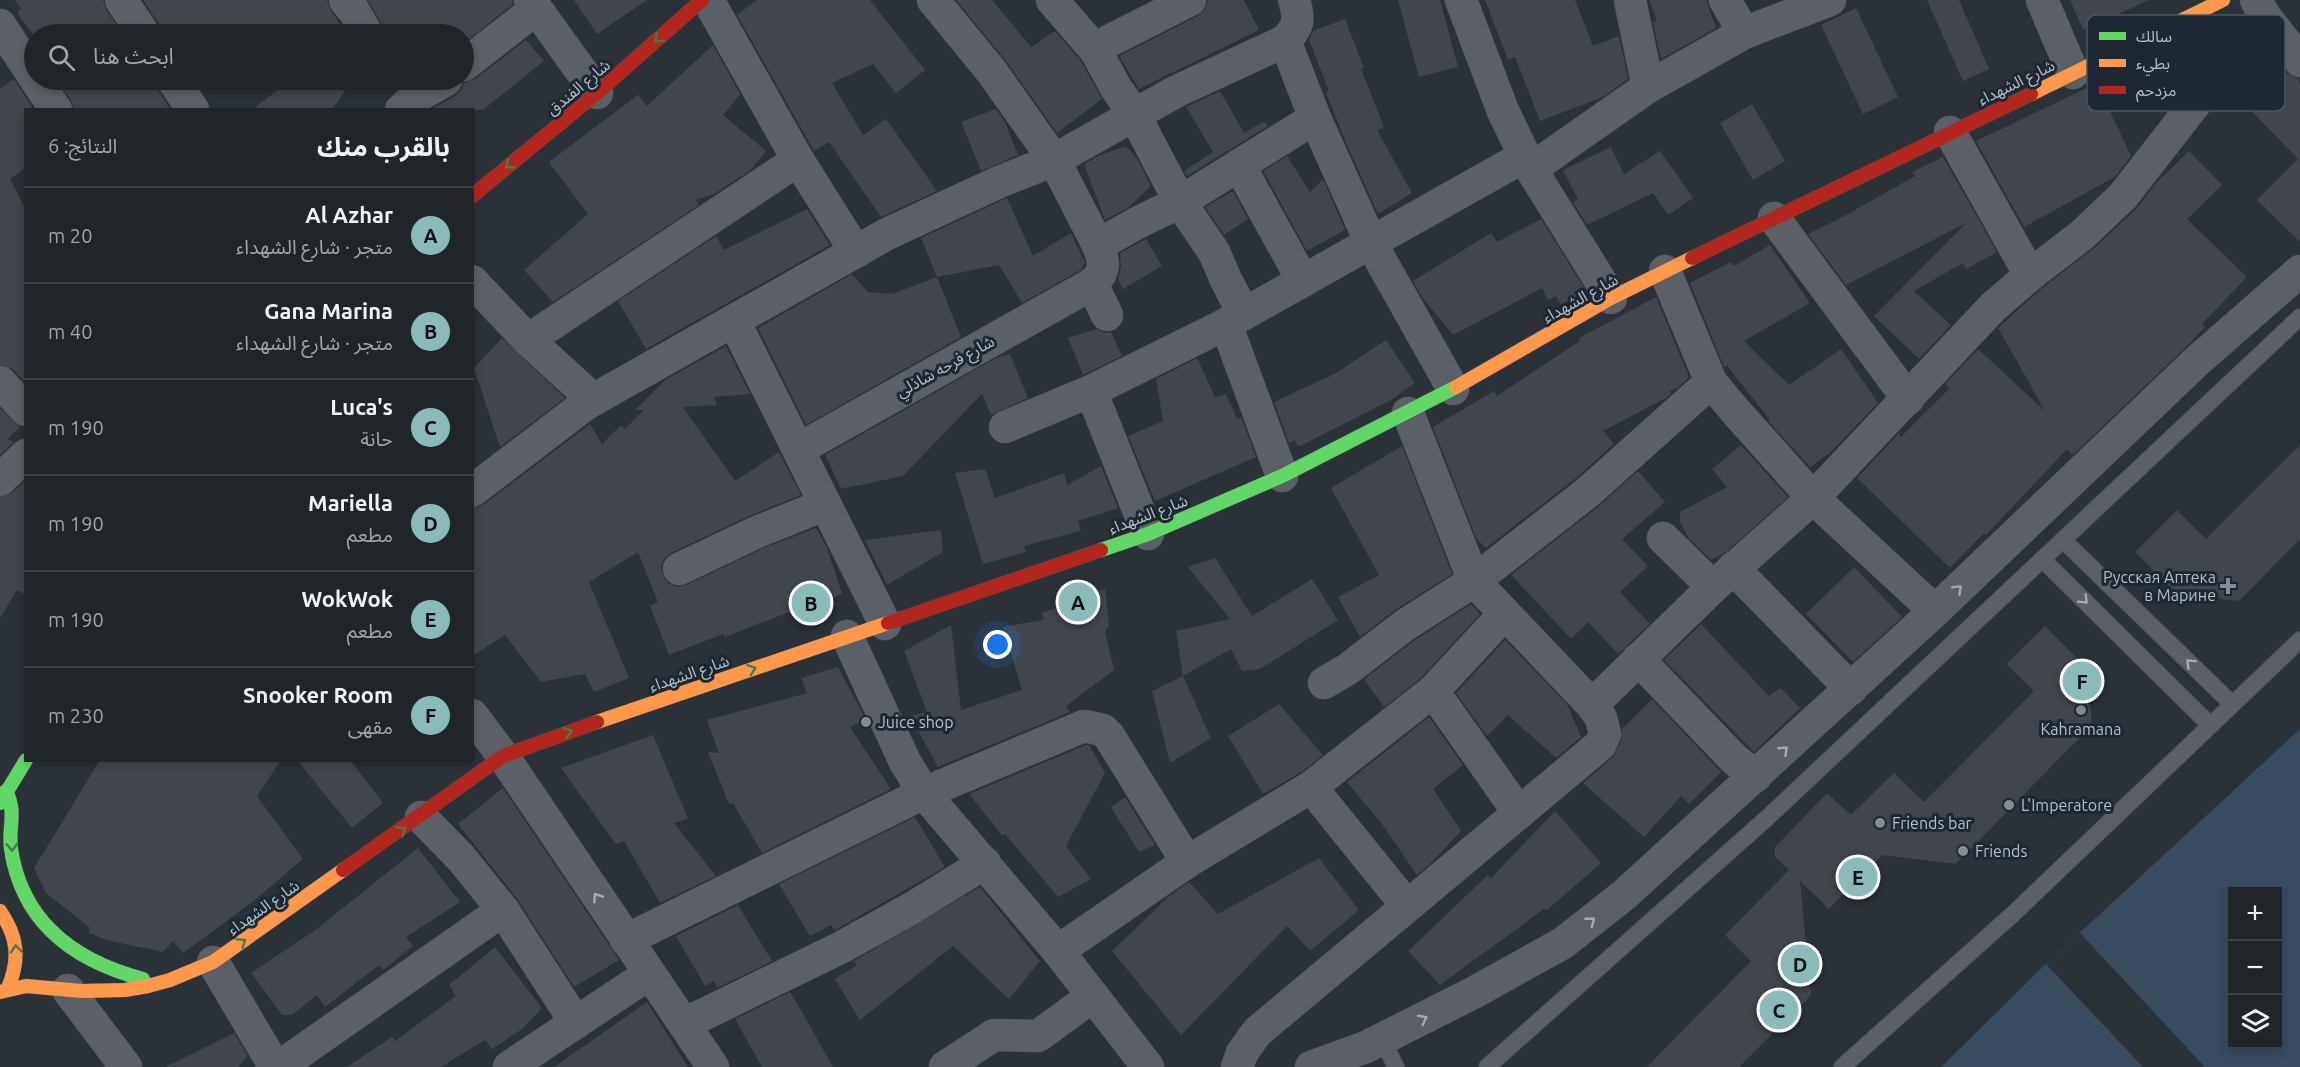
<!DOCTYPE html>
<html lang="ar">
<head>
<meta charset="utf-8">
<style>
  :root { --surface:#202529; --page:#2d3135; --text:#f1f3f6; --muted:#a2a5a8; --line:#3d4246; --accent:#8bbbb9 }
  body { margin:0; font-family:Ubuntu,"Noto Sans Arabic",sans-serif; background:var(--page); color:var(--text); direction:rtl }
  .controls { position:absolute; right:18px; bottom:18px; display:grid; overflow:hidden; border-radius:0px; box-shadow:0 3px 9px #0003 }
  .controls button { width:54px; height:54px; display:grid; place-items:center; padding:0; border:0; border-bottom:2px solid var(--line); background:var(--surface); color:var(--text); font:30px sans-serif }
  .you { position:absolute; left:998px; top:645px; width:21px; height:21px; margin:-15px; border:4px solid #fff; border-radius:50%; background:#1a73e8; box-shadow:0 0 0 9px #1a73e833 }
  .badge { display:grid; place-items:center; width:39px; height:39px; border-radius:50%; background:var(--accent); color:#111; font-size:20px; font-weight:700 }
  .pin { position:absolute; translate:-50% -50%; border:3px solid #fff; box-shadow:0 2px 6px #0006 }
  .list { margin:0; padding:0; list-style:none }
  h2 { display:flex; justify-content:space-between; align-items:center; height:78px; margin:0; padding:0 24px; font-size:26px }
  h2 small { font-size:20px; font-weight:400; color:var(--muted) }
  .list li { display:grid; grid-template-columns:39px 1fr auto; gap:18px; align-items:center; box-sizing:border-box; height:96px; padding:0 24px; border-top:2px solid var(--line) }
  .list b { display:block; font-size:22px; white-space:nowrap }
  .list p { margin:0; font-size:20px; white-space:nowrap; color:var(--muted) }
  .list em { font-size:20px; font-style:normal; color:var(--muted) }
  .icon { flex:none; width:33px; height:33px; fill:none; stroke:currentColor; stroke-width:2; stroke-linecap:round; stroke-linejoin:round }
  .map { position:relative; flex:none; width:2300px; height:1067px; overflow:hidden; direction:ltr }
  .search { position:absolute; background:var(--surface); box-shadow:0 3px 9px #0003; left:24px; top:24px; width:450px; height:66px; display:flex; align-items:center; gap:15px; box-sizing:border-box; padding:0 21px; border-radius:33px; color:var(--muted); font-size:22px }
  .panel { position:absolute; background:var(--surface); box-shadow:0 3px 9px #0003; left:24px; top:108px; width:450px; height:654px; border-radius:0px; direction:rtl }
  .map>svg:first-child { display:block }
</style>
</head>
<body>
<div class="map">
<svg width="2300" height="1067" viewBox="0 0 2300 1067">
  <rect width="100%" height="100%" fill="#2a3137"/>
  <!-- water -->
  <path fill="#384c60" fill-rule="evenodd" d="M2300,729V1067H1941L2046,964ZM2232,892H2278V1044H2232Z"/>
  <!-- pier -->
  <polygon fill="#2a3137" points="2080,933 2205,1067 2143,1067 2046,964"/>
  <!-- building -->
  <g fill="#41464c">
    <polygon points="15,0 103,0 106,10 123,34 33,34 17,13 21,9"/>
    <polygon points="143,0 327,0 331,11 347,34 162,34 159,24"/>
    <polygon points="368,0 512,0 513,4 464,43 464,34 387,34"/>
    <polygon points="574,0 647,0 597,34"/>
    <polygon points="757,0 870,0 925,70 896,93 873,64 832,83 863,135 886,119 937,191 881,217 829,142 814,151 737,15"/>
    <polygon points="956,0 992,0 1031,47 1055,31 1081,61 1102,99 1057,133 1006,61"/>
    <polygon points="1208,0 1244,0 1259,30 1139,89 1119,56 1198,16 1205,9"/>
    <polygon points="1398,0 1440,0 1458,67 1419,77"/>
    <polygon points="1485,0 1575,0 1593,46 1619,36 1628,79 1603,97 1540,121 1515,57 1508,60"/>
    <polygon points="1649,0 1706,0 1716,28 1661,59 1653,23 1657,21"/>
    <polygon points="1927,0 1959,0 1989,69 1963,81"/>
    <polygon points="2070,0 2149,0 2083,30"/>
    <polygon points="1856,8 1898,97 1863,114 1821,25"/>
    <polygon points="1345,19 1364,68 1361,69 1384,127 1377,130 1412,193 1378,214 1347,145 1326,93 1329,91 1309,40 1313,31"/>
    <polygon points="526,40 544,61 483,110 430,110 455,96 461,90 463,83 475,79"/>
    <polygon points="713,45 740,94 723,115 766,151 751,170 714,194 696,200 699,205 553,302 524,270 588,214 549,162 638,95 647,106"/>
    <polygon points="2277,61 2286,73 2298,78 2300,84 2300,242 2257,200 2298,159 2238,97"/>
    <polygon points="14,79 34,110 26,110 26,167 10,179 26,210 26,383 13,369 0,365 0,89"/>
    <polygon points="57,80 155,80 158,90 171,110 74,110 71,100"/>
    <polygon points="291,80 352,80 332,110 251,110"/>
    <polygon points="2097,83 2131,156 2115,177 2024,227 1976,141"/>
    <polygon points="1220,91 1244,133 1264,121 1268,126 1187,176 1184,171 1213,152 1186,107"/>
    <polygon points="1752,104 1785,161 1753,180 1720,123"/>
    <polygon points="996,109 1005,122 1018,155 981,171 961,122"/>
    <polygon points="1126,146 1138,160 1151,186 1128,208 1105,220 1084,164 1098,156"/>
    <polygon points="1611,147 1624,174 1660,151 1693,198 1668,215 1653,193 1587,225 1573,202 1578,199 1563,170"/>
    <polygon points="2189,151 2222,185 2187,219 2247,277 2202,324 2205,327 2186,347 2073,455 2067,449 1986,535 1984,533 1950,568 1857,478 1899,433 1901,437 1949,389 1945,384 1978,349 2045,411 1998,328 2041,289 2094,248 2136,209 2157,182"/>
    <polygon points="1287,156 1310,192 1323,179 1345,230 1307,251 1263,171"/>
    <polygon points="1943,157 1997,252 1966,269 1963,263 1914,291 1951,325 1919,359 1874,316 1966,223 1846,285 1808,234 1839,219 1915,176 1912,172"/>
    <polygon points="1233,191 1248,219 1224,235 1205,207"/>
    <polygon points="1007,198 1033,256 1071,233 1085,263 1081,270 1022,303 999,265 937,277 921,238"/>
    <polygon points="807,209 830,245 646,349 618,301 716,236 724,250"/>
    <polygon points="1541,219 1586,291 1561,305 1556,296 1548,300 1542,288 1453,335 1422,297 1413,281 1491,233 1497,242"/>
    <polygon points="1146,239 1162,266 1123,289 1118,279 1121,267 1120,253"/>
    <polygon points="1770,245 1810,303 1744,341 1789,385 1841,349 1878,403 1830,453 1810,467 1768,421 1770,420 1727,366 1724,367 1690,283 1731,262 1734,266"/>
    <polygon points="852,274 868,292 892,294 937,277 961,337 806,425 758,328"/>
    <polygon points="1656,297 1689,377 1678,388 1669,391 1671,394 1666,398 1603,431 1614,444 1576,478 1486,548 1476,538 1433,427 1494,391 1497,396 1580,341 1579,338"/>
    <polygon points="1096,329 1105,333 1111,332 1122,356 1083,375 1068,338"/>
    <polygon points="502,338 565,398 500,447 474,368"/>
    <polygon points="1386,340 1415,383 1391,400 1298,447 1295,440 1289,443 1274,402 1336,373"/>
    <polygon points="726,346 750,394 714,397 717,405 683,407 735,481 779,452 801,495 749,516 671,553 664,559 661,567 663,576 669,584 677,587 686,585 764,548 816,528 826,546 842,593 796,620 792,611 725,637 723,634 669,655 650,606 658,602 638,552 589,582 629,678 594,692 585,674 541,682 505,635 472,656 472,509 483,505 590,424 602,444 621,425 625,429 644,410 635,410 665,380"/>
    <polygon points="1010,354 1028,398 991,415 982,394 903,476 841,489 825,455 996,358"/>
    <polygon points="1197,358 1215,397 1226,394 1237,419 1241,417 1256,457 1155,501 1128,436 1163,421 1156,379"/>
    <polygon points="0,408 20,427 7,439 14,442 0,455"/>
    <polygon points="1741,445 1788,497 1725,553 1711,560 1689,539 1680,522 1680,512 1727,487 1712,469"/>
    <polygon points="2300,445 2300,539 2239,601 2176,593 2135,552 2177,510 2206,539"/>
    <polygon points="1402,446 1452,574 1395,610 1360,637 1338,597 1379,575 1331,488"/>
    <polygon points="1101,466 1118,508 1078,521 1081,531 1024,546 1026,552 983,564 955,473 985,469 995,498 1064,473 1067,485"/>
    <polygon points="1638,471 1665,502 1622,539 1648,566 1620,592 1650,624 1618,654 1588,622 1571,639 1511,575 1599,506"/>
    <polygon points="26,480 26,595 17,590 0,618 0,497 12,493"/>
    <polygon points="941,530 943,552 887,585 865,540"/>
    <polygon points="1215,558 1252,616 1312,579 1338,620 1260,669 1242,671 1231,649 1183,676 1176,631 1230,619 1188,567"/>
    <polygon points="1854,567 1902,617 1853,662 1806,614"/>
    <polygon points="1105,589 1109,625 1105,632 1114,670 1066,706 1070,712 938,767 910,716 927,712 904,651 951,625 961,710 1022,690 1003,627 1044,620 1042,613"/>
    <polygon points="1471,604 1480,614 1421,678 1384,707 1364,679 1415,640"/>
    <polygon points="1701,624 1769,696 1781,688 1800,708 1754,752 1664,660"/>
    <polygon points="2045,626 2087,668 2092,725 1956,864 1882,855 1829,909 1800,881 1811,995 1739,1067 1647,1067 1751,961 1725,935 1789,870 1775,857 1775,847 1827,793 1851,815 1894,773 1924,802 2034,691 2006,664"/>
    <polygon points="1505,640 1567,704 1581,737 1556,758 1508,715 1487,736 1492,743 1456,693"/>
    <polygon points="838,667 866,720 850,727 891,789 762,853 733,803 729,804 708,752 719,753 707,720 807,693 801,678"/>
    <polygon points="1183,676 1211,738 1170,763 1152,691"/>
    <polygon points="1652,699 1721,772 1689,804 1681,796 1644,837 1583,783 1612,758 1621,741 1622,729"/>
    <polygon points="1279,704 1323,755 1303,771 1263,794 1228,736"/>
    <polygon points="1429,717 1463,765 1433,789 1461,831 1433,861 1417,875 1382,824 1347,782"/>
    <polygon points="653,735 688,819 674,823 716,876 660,903 624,841 616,844 561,768"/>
    <polygon points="1086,745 1089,745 1105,773 1066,846 1091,879 1058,897 1005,834 1002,835 969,794"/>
    <polygon points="100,760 281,760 257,796 303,859 251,903 183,953 173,941 163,952 106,940 89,933 89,927 46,893 34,868"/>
    <polygon points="297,760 350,760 383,803 352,828"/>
    <polygon points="503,788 619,960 574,987 518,900 458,824"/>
    <polygon points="1125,797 1155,845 1139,852 1111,807"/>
    <polygon points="1555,811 1601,863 1546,911 1544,909 1440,985 1408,951 1488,875 1491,878"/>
    <polygon points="915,817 945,867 835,930 831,925 810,936 779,884"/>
    <polygon points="418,848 460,902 406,937 413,946 383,970 379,965 325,1007 317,995 292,1015 282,1015 251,973 314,931"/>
    <polygon points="1319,858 1359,910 1310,951 1287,926 1181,1035 1112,951 1168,897 1189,882 1218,914"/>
    <polygon points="980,887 1040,961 1009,999 953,946 860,1020 835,979 857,965 854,961"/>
    <polygon points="738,905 772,961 717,988 714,981 705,986 676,936"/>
    <polygon points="495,947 542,1008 522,1029 492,1049 485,1040 441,1067 347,1067 392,1037 395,1041 456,996 449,985"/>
    <polygon points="790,992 802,1012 833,1067 762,1067 735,1019"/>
    <polygon points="647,1002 688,1067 554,1067"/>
    <polygon points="234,1033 248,1056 238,1067 165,1067"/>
  </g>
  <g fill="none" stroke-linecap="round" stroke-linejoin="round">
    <defs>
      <g id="lane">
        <polyline points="2063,540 2232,704"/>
        <polyline points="2042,559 2210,725"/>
        <polyline points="1382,1039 1396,1067"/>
        <polyline points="1487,1067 1767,818 2300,317"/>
        <polyline points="1842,1067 2013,914 2300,640"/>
      </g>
      <g id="street">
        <polyline points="121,0 144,34"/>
        <polyline points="345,0 354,11 367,34"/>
        <polyline points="530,0 597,93"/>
        <polyline points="933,0 992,72 1054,160 1098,245"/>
        <polyline points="1052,0 1096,51"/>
        <polyline points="1190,0 1107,42 1096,51 1116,88 1134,114 1180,202 1214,252 1226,280 1244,314"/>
        <polyline points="1461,0 1503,111 1531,169 1611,298"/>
        <polyline points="1630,0 1648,87"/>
        <polyline points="2042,0 2073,73"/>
        <polyline points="2256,0 2264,15 2300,61"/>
        <polyline points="0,25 34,77"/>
        <polyline points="1744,33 1830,0"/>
        <polyline points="1285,41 1315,118"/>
        <polyline points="464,65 536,9"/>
        <polyline points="36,80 56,110"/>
        <polyline points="173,80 193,110"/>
        <polyline points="401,110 414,98 446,80"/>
        <polyline points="1950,132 2030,275"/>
        <polyline points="798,160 856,252"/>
        <polyline points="1239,165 1303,281"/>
        <polyline points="1531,169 1648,87 1744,33 1725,0"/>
        <polyline points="1774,218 1908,399"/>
        <polyline points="1665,271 1711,382 1737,413 1813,498 1935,611"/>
        <polyline points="472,281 528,340 585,392 586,404"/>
        <polyline points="1092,284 1107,315"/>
        <polyline points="734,321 885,624"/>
        <polyline points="1226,324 1282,476"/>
        <polyline points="528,340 798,160 708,0"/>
        <polyline points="0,382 26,410"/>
        <polyline points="1091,391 1148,534"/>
        <polyline points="1005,427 1091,391 1226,324 1525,156"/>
        <path d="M799,449L1092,284C1106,271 1105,263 1098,245L1137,223L1180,202L1315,118L1371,243L1453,389"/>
        <polyline points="0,480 26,455"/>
        <path d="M472,491L586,404L887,234L999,182L1054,160L1177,91L1285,41C1299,26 1300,20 1294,0"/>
        <polyline points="1663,538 1713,587"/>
        <polyline points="1733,568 1851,689"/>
        <polyline points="679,569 757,532 824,505"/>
        <polyline points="847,636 905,762 924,793 1058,951 1148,1067"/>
        <polyline points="1638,659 1734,759 1756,776"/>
        <polyline points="1324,683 1348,669 1405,625 1474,581 1588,492 1711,382"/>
        <polyline points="1433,691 1519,813"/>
        <polyline points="1592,705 1713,587 1813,498 1993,307 2030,275 2082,235 2123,196 2264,15"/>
        <polyline points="472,715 503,756 713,1067"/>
        <polyline points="1311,787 1407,906"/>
        <polyline points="421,817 461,858 503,910 576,1023"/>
        <polyline points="626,940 924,793 1084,726 1103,730 1109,736 1187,862"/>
        <polyline points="1058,951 1187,862 1311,787 1433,691 1496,623 1508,618"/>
        <polyline points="213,962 275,1067"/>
        <polyline points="68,990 126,1067"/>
        <polyline points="684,1024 842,947 912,908 985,863"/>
        <polyline points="279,1067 503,910"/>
        <polyline points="509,1067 649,974"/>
        <polyline points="945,1067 994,1035 1038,1036 1093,996"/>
        <polyline points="1237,1067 1242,1053 1257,1032 1600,745 1605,734 1601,718 1592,705 1474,581 1408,413"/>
        <polyline points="1311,1067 1366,1047 1473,993 1563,943 1624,895 1935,611 2197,361 2300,271"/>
      </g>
      <g id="fast">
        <polyline points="1101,550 1148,534 1282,476 1456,387"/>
        <path d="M6,791C17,813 8,827 11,849C22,923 75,961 143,979"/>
        <polyline points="0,803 26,760"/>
      </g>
      <g id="slow">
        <polyline points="2031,94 2223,0"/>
        <polyline points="1456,387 1611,298 1692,258"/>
        <polyline points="597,722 888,623"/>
        <path d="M0,911C18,937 20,959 8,988"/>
        <polyline points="0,992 26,986 82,991 125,990 148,986 170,980 213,962 343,870"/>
      </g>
      <g id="jam">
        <polyline points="472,196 597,93 702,0"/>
        <polyline points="1692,258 2031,94"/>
        <polyline points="888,623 1101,550"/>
        <polyline points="343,870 503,756 597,722"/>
      </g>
    </defs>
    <!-- lane casing -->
    <use href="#lane" stroke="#484d52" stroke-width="18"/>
    <!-- street casing -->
    <use href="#street" stroke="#484d52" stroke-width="33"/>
    <!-- fast casing -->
    <use href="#fast" stroke="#484d52" stroke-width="15"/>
    <!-- slow casing -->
    <use href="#slow" stroke="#484d52" stroke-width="15"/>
    <!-- jam casing -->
    <use href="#jam" stroke="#484d52" stroke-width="15"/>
    <!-- lane -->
    <use href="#lane" stroke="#5a6065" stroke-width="16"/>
    <!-- street -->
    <use href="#street" stroke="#5a6065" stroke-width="32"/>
    <!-- fast -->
    <use href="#fast" stroke="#63d668" stroke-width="14"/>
    <!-- slow -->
    <use href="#slow" stroke="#ff974d" stroke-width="14"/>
    <!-- jam -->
    <use href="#jam" stroke="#b3261e" stroke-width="14"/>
  </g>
  <!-- one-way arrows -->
  <defs><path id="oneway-chevron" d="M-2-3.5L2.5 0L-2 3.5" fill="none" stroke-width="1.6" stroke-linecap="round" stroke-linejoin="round" transform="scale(1.5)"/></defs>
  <g stroke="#407f4d">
    <use href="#oneway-chevron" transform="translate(658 39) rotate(138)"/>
    <use href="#oneway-chevron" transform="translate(509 165) rotate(141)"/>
    <use href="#oneway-chevron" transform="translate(752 669) rotate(-19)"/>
    <use href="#oneway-chevron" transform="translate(568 732) rotate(-19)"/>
    <use href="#oneway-chevron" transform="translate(402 830) rotate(-35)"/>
    <use href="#oneway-chevron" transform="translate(12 847) rotate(87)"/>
    <use href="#oneway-chevron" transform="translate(242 942) rotate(-35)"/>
    <use href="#oneway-chevron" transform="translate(16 949) rotate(-95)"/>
  </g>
  <g stroke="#a2abb4">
    <use href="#oneway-chevron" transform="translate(1958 589) rotate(-44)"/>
    <use href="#oneway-chevron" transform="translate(2084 600) rotate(45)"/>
    <use href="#oneway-chevron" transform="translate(2190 663) rotate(-136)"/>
    <use href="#oneway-chevron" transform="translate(1784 750) rotate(-43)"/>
    <use href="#oneway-chevron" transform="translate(597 897) rotate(-124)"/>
    <use href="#oneway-chevron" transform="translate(1591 921) rotate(-38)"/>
    <use href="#oneway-chevron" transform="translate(1423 1019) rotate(-27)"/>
  </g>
  <!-- markers -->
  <g fill="#848d95" stroke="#1d2832" stroke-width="2">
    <path d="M2225 577h6v6h6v6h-6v6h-6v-6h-6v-6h6z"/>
    <circle cx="2081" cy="710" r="6"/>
    <circle cx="866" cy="722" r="6"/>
    <circle cx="2009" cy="805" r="6"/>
    <circle cx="1880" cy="823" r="6"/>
    <circle cx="1963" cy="851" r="6"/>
  </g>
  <g text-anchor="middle" stroke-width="6" stroke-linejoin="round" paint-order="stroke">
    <!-- street labels -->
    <g font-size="16" fill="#b4bec8" stroke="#1d2832">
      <text transform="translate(2016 82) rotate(-26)" y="6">شارع الشهداء</text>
      <text transform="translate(578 87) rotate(-40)" y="6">شارع الفندق</text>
      <text transform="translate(1580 298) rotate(-29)" y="6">شارع الشهداء</text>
      <text transform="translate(945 366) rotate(-29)" y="6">شارع فرحه شاذلي</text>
      <text transform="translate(1148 514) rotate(-21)" y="6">شارع الشهداء</text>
      <text transform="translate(689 673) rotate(-19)" y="6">شارع الشهداء</text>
      <text transform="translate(263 907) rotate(-35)" y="6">شارع الشهداء</text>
    </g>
    <!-- poi labels -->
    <g font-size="16" fill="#b4bec8" stroke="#1d2832" text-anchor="start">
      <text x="2216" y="583" text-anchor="end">Русская Аптека<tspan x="2216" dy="18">в Марине</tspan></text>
      <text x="878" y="728">Juice shop</text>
      <text x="2081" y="735" text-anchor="middle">Kahramana</text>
      <text x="2021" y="811">L'Imperatore</text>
      <text x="1892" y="829">Friends bar</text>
      <text x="1975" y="857">Friends</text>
    </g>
  </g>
  <!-- legend -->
  <rect x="2087" y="15" width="198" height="96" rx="9" fill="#1d2832" stroke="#4a555f" stroke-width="1.5"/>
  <rect x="2099" y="32" width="27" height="8" fill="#63d668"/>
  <rect x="2099" y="59" width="27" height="8" fill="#ff974d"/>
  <rect x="2099" y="86" width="27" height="8" fill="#b3261e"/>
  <g font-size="16" fill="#b4bec8">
    <text x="2136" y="42">سالك</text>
    <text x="2136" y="69">بطيء</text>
    <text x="2136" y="96">مزدحم</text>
  </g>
</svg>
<div class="controls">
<button>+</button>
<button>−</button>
<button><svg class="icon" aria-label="layers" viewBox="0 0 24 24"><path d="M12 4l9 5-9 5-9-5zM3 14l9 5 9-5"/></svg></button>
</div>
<div class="you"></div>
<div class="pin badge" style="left:1078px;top:602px">A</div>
<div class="pin badge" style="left:811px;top:603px">B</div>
<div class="pin badge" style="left:1779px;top:1010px">C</div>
<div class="pin badge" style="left:1800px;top:964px">D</div>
<div class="pin badge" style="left:1858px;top:877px">E</div>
<div class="pin badge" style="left:2082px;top:681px">F</div>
<div class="search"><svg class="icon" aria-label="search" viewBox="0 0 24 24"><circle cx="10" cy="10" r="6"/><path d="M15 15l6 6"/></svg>ابحث هنا</div>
<section class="panel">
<h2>بالقرب منك<small>النتائج: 6</small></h2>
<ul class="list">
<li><span class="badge">A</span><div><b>Al Azhar</b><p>متجر · شارع الشهداء</p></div><em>20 m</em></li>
<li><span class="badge">B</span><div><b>Gana Marina</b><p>متجر · شارع الشهداء</p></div><em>40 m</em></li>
<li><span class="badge">C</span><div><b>Luca's</b><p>حانة</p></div><em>190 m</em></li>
<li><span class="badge">D</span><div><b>Mariella</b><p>مطعم</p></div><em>190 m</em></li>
<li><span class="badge">E</span><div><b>WokWok</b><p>مطعم</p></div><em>190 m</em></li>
<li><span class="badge">F</span><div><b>Snooker Room</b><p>مقهى</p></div><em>230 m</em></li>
</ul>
</section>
</div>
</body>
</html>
